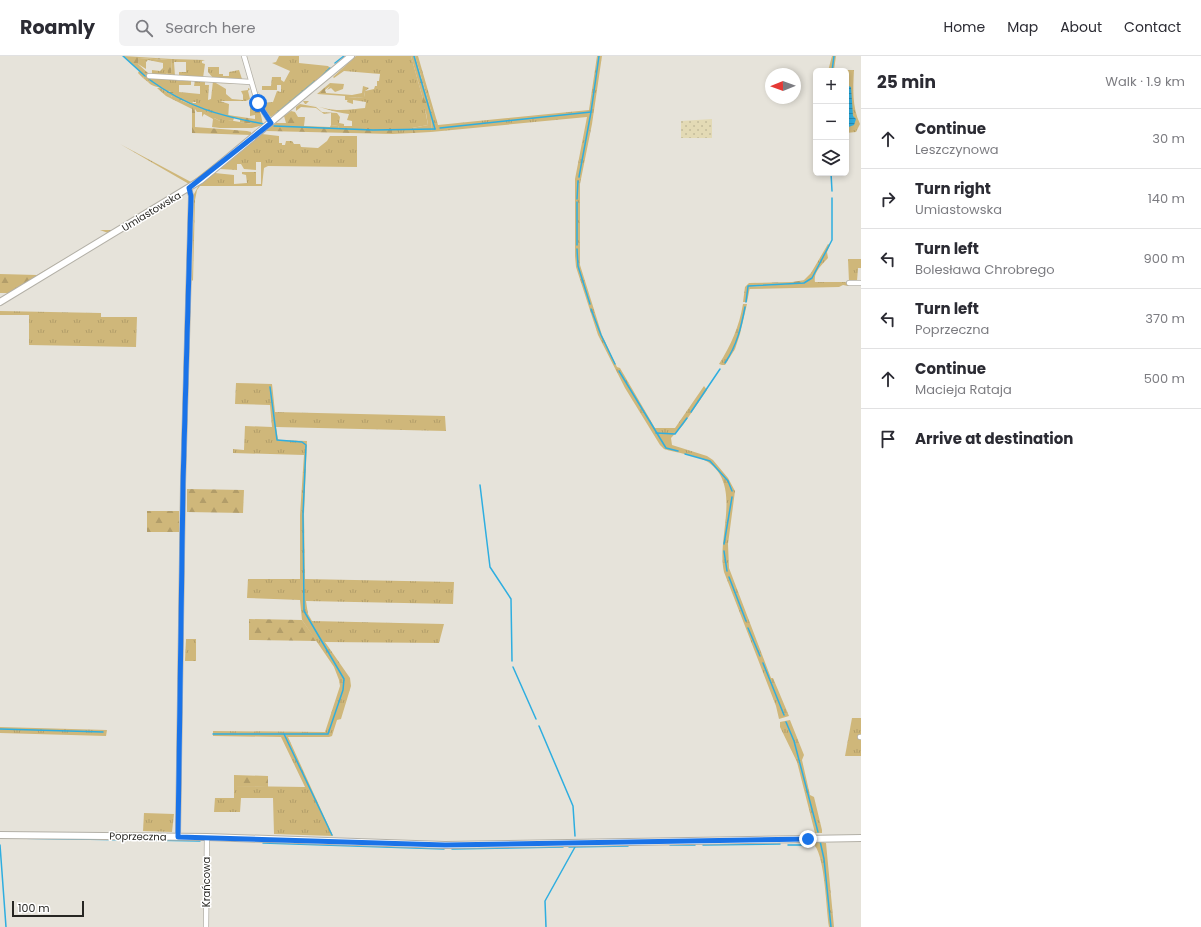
<!DOCTYPE html>
<html lang="en">
<head>
<meta charset="utf-8">
<style>
  :root { --surface:#fff; --page:#f2f2f3; --text:#2b2b33; --muted:#7c7c81; --line:#e1e1e2 }
  body { margin:0; font-family:Poppins,sans-serif; background:var(--page); color:var(--text) }
  .controls { position:absolute; right:12px; top:12px; display:grid; overflow:hidden; border-radius:6px; box-shadow:0 2px 6px #0003 }
  .controls button { width:36px; height:36px; display:grid; place-items:center; padding:0; border:0; border-bottom:1px solid var(--line); background:var(--surface); color:var(--text); font:20px sans-serif }
  .compass { position:absolute; left:765px; top:12px; width:36px; height:36px; border-radius:50%; background:var(--surface); box-shadow:0 2px 6px #0003; rotate:269deg }
  .scale { position:absolute; left:12px; bottom:10px; width:72px; box-sizing:border-box; padding-left:4px; border:2px solid #272622; border-top:0; font-size:11px; line-height:14px; white-space:nowrap; color:#272622; -webkit-text-stroke:3px #fff; paint-order:stroke }
  .stop { position:absolute; width:12px; height:12px; margin:-9px; border:3px solid #1a73e8; border-radius:50%; background:#fff }
  .stop.end { background:#1a73e8; border-color:#fff; box-shadow:0 1px 4px #0008 }
  .list { margin:0; padding:0; list-style:none }
  h2 { display:flex; justify-content:space-between; align-items:center; height:52px; margin:0; padding:0 16px; font-size:17px }
  h2 small { font-size:13px; font-weight:400; color:var(--muted) }
  .list li { display:grid; grid-template-columns:26px 1fr auto; gap:12px; align-items:center; box-sizing:border-box; height:60px; padding:0 16px; border-top:1px solid var(--line) }
  .list b { display:block; font-size:15px; white-space:nowrap }
  .list p { margin:0; font-size:13px; white-space:nowrap; color:var(--muted) }
  .list em { font-size:13px; font-style:normal; color:var(--muted) }
  .icon { flex:none; width:22px; height:22px; fill:none; stroke:currentColor; stroke-width:2; stroke-linecap:round; stroke-linejoin:round }
  .map { position:relative; flex:none; width:861px; height:871px; overflow:hidden }
  header { display:flex; align-items:center; gap:24px; box-sizing:border-box; height:56px; padding:0 20px; background:var(--surface); border-bottom:1px solid var(--line) }
  header strong { font-size:19px }
  nav { display:flex; gap:22px; margin-inline-start:auto; font-size:14px }
  .search { width:280px; height:36px; background:var(--page); display:flex; align-items:center; gap:10px; box-sizing:border-box; padding:0 14px; border-radius:6px; color:var(--muted); font-size:15px }
  main { display:flex }
  aside { flex:1; background:var(--surface) }
  .map>svg:first-child { display:block }
</style>
</head>
<body>
<header>
<strong>Roamly</strong>
<div class="search"><svg class="icon" aria-label="search" viewBox="0 0 24 24"><circle cx="10" cy="10" r="6"/><path d="M15 15l6 6"/></svg>Search here</div>
<nav><a>Home</a><a>Map</a><a>About</a><a>Contact</a></nav>
</header>
<main>
<div class="map">
<svg width="861" height="871" viewBox="0 0 861 871">
  <defs>
    <pattern id="grass-tufts" width="24" height="20" patternUnits="userSpaceOnUse"><rect width="24" height="20" fill="#cfb77a"/><path d="M3 7l-1-3M5 7V3M7 7l1-3M15 17l-1-3M17 17v-4M19 17l1-3" fill="none" stroke="#b29d69"/></pattern>
    <pattern id="forest-firs" width="22" height="20" patternUnits="userSpaceOnUse"><rect width="22" height="20" fill="#cfb77a"/><path d="M5 1l3.5 6h-7zM16 11l3.5 6h-7z" fill="#b29d69"/></pattern>
    <pattern id="sand-dots" width="8" height="8" patternUnits="userSpaceOnUse"><rect width="8" height="8" fill="#e3dab5"/><path d="M2 2h.1M6 6h.1" fill="none" stroke="#c3bb9b" stroke-width="1.8" stroke-linecap="round"/></pattern>
    <pattern id="water-rules" width="6" height="5" patternUnits="userSpaceOnUse"><rect width="6" height="5" fill="#2eaee0"/><path d="M0 2.5h6" fill="none" stroke="#278db5"/></pattern>
  </defs>
  <rect width="100%" height="100%" fill="#e6e3da"/>
  <!-- grass -->
  <g fill="url(#grass-tufts)">
    <polygon points="279,0 299,0 299,7 328,10 331,13 271,61 263,51 258,34 263,47 273,46 277,35 281,36 281,29 277,29 277,34 262,34 262,30 271,30 272,21 281,21 281,24 284,26 290,15 272,7 276,6"/>
    <path d="M356,0H411L423,43L428,69L412,72L413,77L392,78V72H339L338,70L331,69V57L324,58L316,52L301,51L296,55V51L300,48L316,51L322,56L337,57L340,61L339,67L344,68V70H352V65L347,64L349,58C335,57 320,50 306,48H305L303,45H309L306,48C313,49 318,51 324,52C339,56 354,53 365,52L366,46L353,44V48L347,46L348,42L364,41L365,35L374,33L375,30H377V25H379L380,18L344,15L334,22L333,21Z"/>
    <path d="M415,0H418L438,69L589,54L597,0H602L592,68L580,128V209L602,279L617,311L620,312L655,372H675L704,330L707,334L683,369L671,382L672,389L707,400L713,404L728,422L735,435L728,488L729,512L771,622H773L789,660L779,663L776,650L724,516C716,482 743,430 708,406C696,399 677,397 664,393L660,389L625,332L598,279L576,211L575,200V123L587,61L431,76L432,57Z"/>
    <path d="M832,0H836L834,14H854C853,32 852,51 860,68L856,76L846,77V15H828Z"/>
    <polygon points="139,2 168,4 168,17 164,19 152,18 152,14 160,15 163,12 163,7 148,4 146,6 146,13 138,8"/>
    <polygon points="172,3 205,4 202,5 202,7 205,8 203,22 179,20 179,16 186,16 186,6 174,6 175,20 171,18"/>
    <polygon points="208,11 219,11 219,18 223,18 223,20 229,20 229,16 239,14 242,23 213,22 208,16"/>
    <polygon points="147,18 180,25 191,24 191,29 179,29 179,36 200,38 200,30 194,30 195,24 205,25 205,29 209,29 208,44 211,43 213,25 249,28 216,27 226,33 226,38 232,43 243,44 243,39 241,35 248,34 248,32 250,33 248,35 250,43 246,45 220,45 229,48 228,64 252,68 252,72 220,72 220,65 196,53 196,46 191,46 189,43 178,43 192,49 192,53 166,40 157,32 161,32 172,41 176,40 177,38 168,35 150,24 148,26 143,22"/>
    <polygon points="262,78 279,80 279,87 282,87 282,89 285,89 286,85 292,85 294,88 300,88 301,91 318,92 327,85 330,80 357,80 357,111 268,110 264,112 262,130 200,130 197,134 195,144 193,225 192,224 194,138 199,129 215,117 234,119 234,128 247,127 246,119 242,118 242,116 256,116 256,128 261,128 261,106 256,106 256,114 244,113 241,108 237,108 237,114 220,113"/>
    <polygon points="120,88 191,126 240,88 194,127 40,220 37,219 108,177 100,174 113,174 189,128"/>
    <path d="M828,188L830,189L827,196L828,202C822,209 813,216 815,226H845L849,228L848,230L843,229L839,231L749,233L750,231L801,227L811,217Z"/>
    <polygon points="848,203 861,203 861,212 858,212 857,225 849,226"/>
    <path d="M743,248H747L740,278L735,293L725,309H722L719,308C731,289 739,271 743,248Z"/>
    <polygon points="0,255 101,257 101,261 137,261 136,291 29,289 29,259 0,259"/>
    <polygon points="236,327 272,328 275,356 445,360 446,375 276,371 278,383 280,384 307,385 304,458 305,523 454,526 453,548 306,545 308,558 312,565 444,568 439,587 325,586 350,622 351,630 341,663 337,664 332,680 329,681 288,681 333,780 274,778 273,742 241,742 240,756 214,756 215,742 234,742 234,730 305,731 281,681 213,680 213,675 325,676 340,630 339,624 334,611 302,564 300,544 247,542 248,523 300,523 300,459 304,399 233,397 233,393 244,394 245,370 272,371 270,349 235,348"/>
    <polygon points="186,583 196,583 196,605 185,605"/>
    <polygon points="852,662 861,662 861,700 845,700"/>
    <polygon points="790,664 804,699 802,704 810,739 814,741 822,774 822,777 815,777 797,706 780,671 780,666"/>
    <polygon points="0,671 107,674 106,680 0,677"/>
    <polygon points="144,757 174,758 172,776 143,775"/>
    <path d="M816,785L826,787L834,871H829C826,852 825,803 815,790Z"/>
  </g>
  <!-- forest -->
  <g fill="url(#forest-firs)">
    <polygon points="123,0 172,3 171,18 174,20 164,19 168,17 167,12 165,11 168,4 139,2 138,8 148,17 143,22 138,17 139,15"/>
    <polygon points="411,0 415,0 432,57 431,76 413,77 412,72 428,69 426,57 422,45 423,43"/>
    <path d="M150,24L161,30L167,31L168,36H177V42L190,43L193,47H198L199,52L197,53L205,56L210,55L209,58L215,60L214,62L220,65V72L212,71L213,63L204,58L202,61V56H197L195,53V71L247,75L251,76V79L192,77V49L181,44L176,45V42C171,42 167,36 162,33C157,30 152,31 148,26Z"/>
    <polygon points="330,27 344,28 343,33 335,36 331,32 327,34 330,30 325,34 326,37 352,39 362,37 363,30 369,32 365,35 364,41 348,42 348,44 345,44 345,40 317,38"/>
    <polygon points="250,50 258,51 261,59 263,69 252,72 252,68 240,66 240,63 234,62 233,65 227,64 228,59 255,63 255,59 250,60"/>
    <polygon points="291,55 295,56 298,61 305,61 304,70 330,71 331,69 338,70 339,72 392,72 392,78 266,75 276,67 286,67 284,60"/>
    <polygon points="0,218 37,219 40,220 9,237 0,237"/>
    <polygon points="805,224 801,227 750,231 747,246 743,246 745,231 749,227 792,226"/>
    <polygon points="187,433 244,434 243,457 187,456"/>
    <rect x="147" y="455" width="32" height="21"/>
    <polygon points="249,563 302,564 317,585 249,584"/>
    <polygon points="234,719 268,720 268,731 234,730"/>
  </g>
  <!-- sand -->
  <polygon fill="url(#sand-dots)" points="712,63 712,82 681,82 681,65"/>
  <!-- water -->
  <polygon fill="url(#water-rules)" points="846,29 851,31 853,60 856,63 854,69 846,72"/>
  <g fill="none" stroke-linecap="round" stroke-linejoin="round">
    <!-- stream -->
    <g stroke="#2eaee0" stroke-width="1.5">
      <polyline points="123,0 145,20"/>
      <polyline points="414,0 435,73"/>
      <polyline points="335,7 344,0"/>
      <polyline points="832,15 834,0"/>
      <polyline points="321,21 330,12"/>
      <path d="M150,24C187,51 220,60 264,68"/>
      <polyline points="277,57 314,26"/>
      <polyline points="274,70 373,74 435,73"/>
      <polyline points="440,72 591,56"/>
      <polyline points="831,117 832,135"/>
      <polyline points="579,121 591,56 599,0"/>
      <polyline points="577,143 578,125"/>
      <polyline points="577,189 577,146"/>
      <polyline points="577,193 578,210 590,248"/>
      <polyline points="746,246 748,230 804,227 812,222 832,184 832,142"/>
      <polyline points="591,253 601,279 615,308"/>
      <path d="M725,307C737,289 741,272 745,251"/>
      <polyline points="619,315 666,392 678,395"/>
      <polyline points="270,331 277,384 302,386 306,389 303,459 304,555 344,623 343,634 328,678 284,678 332,779"/>
      <polyline points="691,356 720,313"/>
      <polyline points="656,377 675,378 687,362"/>
      <polyline points="685,398 710,405 728,425 732,435"/>
      <polyline points="480,429 490,511 511,543 512,605"/>
      <polyline points="724,488 732,441"/>
      <polyline points="724,495 727,515"/>
      <polyline points="729,521 746,565"/>
      <polyline points="748,572 760,600"/>
      <polyline points="763,607 784,659"/>
      <polyline points="513,611 536,663"/>
      <polyline points="786,666 794,685 818,776"/>
      <polyline points="539,670 573,750 575,780"/>
      <polyline points="0,673 103,676"/>
      <polyline points="213,678 284,678"/>
      <polyline points="9,782 138,784"/>
      <polyline points="147,784 200,785"/>
      <polyline points="820,785 824,803 831,871"/>
      <polyline points="263,787 444,793"/>
      <polyline points="0,789 6,871"/>
      <polyline points="670,789 695,789"/>
      <polyline points="703,789 780,788"/>
      <polyline points="788,789 809,789"/>
      <polyline points="569,791 628,790"/>
      <polyline points="452,793 563,791"/>
      <polyline points="546,871 545,845 575,791"/>
    </g>
    <defs>
      <g id="street">
        <polyline points="244,0 257,45 271,67"/>
        <polyline points="149,20 251,26"/>
        <polyline points="849,227 861,227"/>
        <polyline points="860,681 861,681"/>
        <polyline points="178,781 183,428 191,140 189,132"/>
        <polyline points="206,871 207,781"/>
      </g>
      <g id="secondary">
        <polyline points="0,246 201,124 351,0"/>
        <polyline points="0,779 207,781 445,789 861,782"/>
      </g>
    </defs>
    <!-- street casing -->
    <use href="#street" stroke="#b3b0a7" stroke-width="6"/>
    <!-- secondary casing -->
    <use href="#secondary" stroke="#b3b0a7" stroke-width="8"/>
    <!-- street -->
    <use href="#street" stroke="#fff" stroke-width="4.5"/>
    <!-- secondary -->
    <use href="#secondary" stroke="#fff" stroke-width="6"/>
  </g>
  <g fill="none" stroke-linecap="round" stroke-linejoin="round">
    <!-- route -->
    <polyline stroke="#1a73e8" stroke-width="5" points="258,47 271,67 189,132 191,140 183,428 178,781 445,789 808,783"/>
  </g>
  <g text-anchor="middle" stroke-width="3" stroke-linejoin="round" paint-order="stroke">
    <!-- street labels -->
    <g font-size="10" fill="#272622" stroke="#fff">
      <text transform="translate(151 155) rotate(-31)" y="4">Umiastowska</text>
      <text transform="translate(138 780) rotate(1)" y="4">Poprzeczna</text>
      <text transform="translate(206 826) rotate(-90)" y="4">Krańcowa</text>
    </g>
  </g>
</svg>
<div class="controls">
<button>+</button>
<button>−</button>
<button><svg class="icon" aria-label="layers" viewBox="0 0 24 24"><path d="M12 4l9 5-9 5-9-5zM3 14l9 5 9-5"/></svg></button>
</div>
<svg class="compass" viewBox="-18 -18 36 36"><path d="M0-13l5 13h-10z" fill="#e53935"/><path d="M0 13l5-13h-10z" fill="#7c7c81"/></svg>
<div class="scale">100 m</div>
<div class="stop" style="left:258px;top:47px"></div>
<div class="stop end" style="left:808px;top:783px"></div>
</div>
<aside>
<h2>25 min<small>Walk · 1.9 km</small></h2>
<ul class="list">
<li><svg class="icon" aria-label="ahead" viewBox="0 0 24 24"><path d="M12 20V5M6 11l6-6 6 6"/></svg><div><b>Continue</b><p>Leszczynowa</p></div><em>30 m</em></li>
<li><svg class="icon" aria-label="right" viewBox="0 0 24 24"><path d="M7 20v-9h11M14 6l5 5-5 5"/></svg><div><b>Turn right</b><p>Umiastowska</p></div><em>140 m</em></li>
<li><svg class="icon" aria-label="left" viewBox="0 0 24 24"><path d="M17 20v-9H6M10 6l-5 5 5 5"/></svg><div><b>Turn left</b><p>Bolesława Chrobrego</p></div><em>900 m</em></li>
<li><svg class="icon" aria-label="left" viewBox="0 0 24 24"><path d="M17 20v-9H6M10 6l-5 5 5 5"/></svg><div><b>Turn left</b><p>Poprzeczna</p></div><em>370 m</em></li>
<li><svg class="icon" aria-label="ahead" viewBox="0 0 24 24"><path d="M12 20V5M6 11l6-6 6 6"/></svg><div><b>Continue</b><p>Macieja Rataja</p></div><em>500 m</em></li>
<li><svg class="icon" aria-label="arrive" viewBox="0 0 24 24"><path d="M6 21V4h12l-3 4 3 4H6"/></svg><div><b>Arrive at destination</b></div></li>
</ul>
</aside>
</main>
</body>
</html>
